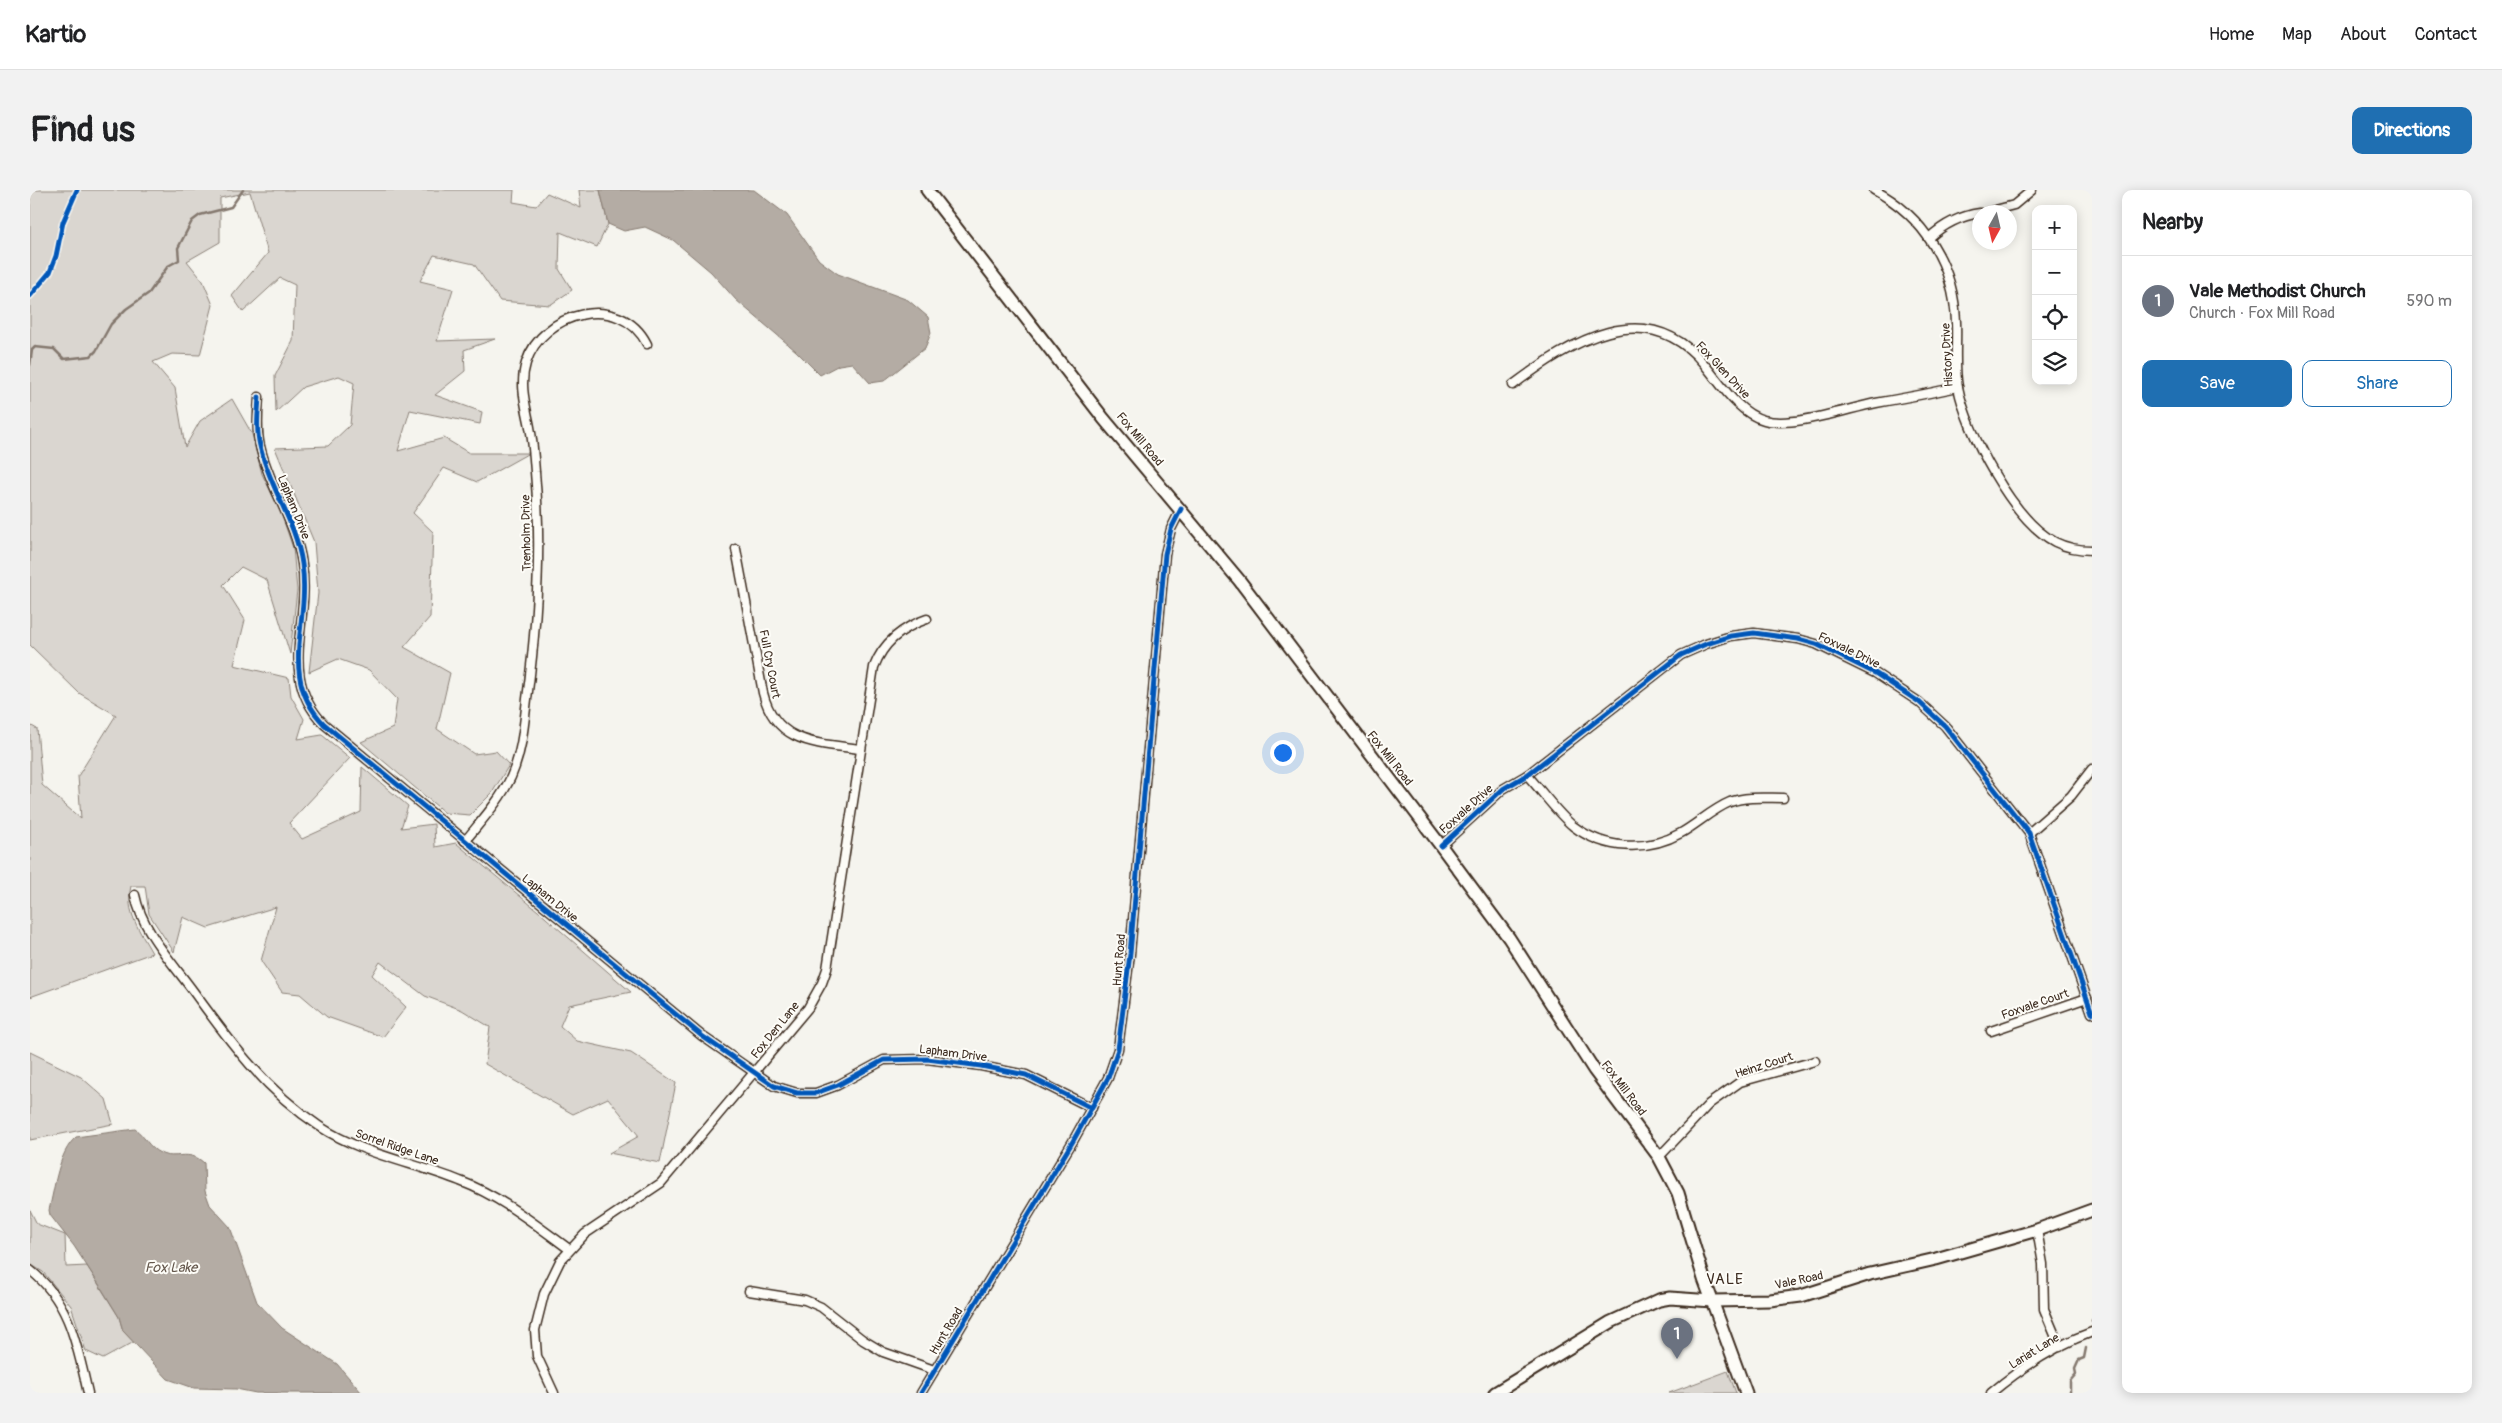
<!DOCTYPE html>
<html lang="en">
<head>
<meta charset="utf-8">
<style>
  :root { --surface:#fff; --page:#f2f2f2; --text:#202124; --muted:#757577; --line:#e0e0e0; --accent:#1f6fb2 }
  body { margin:0; font-family:Pangolin,sans-serif; background:var(--page); color:var(--text) }
  .controls { position:absolute; right:15px; top:15px; display:grid; overflow:hidden; border-radius:10px; box-shadow:0 2px 12px #0003 }
  .controls button { width:45px; height:45px; display:grid; place-items:center; padding:0; border:0; border-bottom:1px solid var(--line); background:var(--surface); color:var(--text); font:25px sans-serif }
  .compass { position:absolute; left:1942px; top:15px; width:45px; height:45px; border-radius:50%; background:var(--surface); box-shadow:0 2px 12px #0003; rotate:188deg }
  .you { position:absolute; left:1252px; top:562px; width:18px; height:18px; margin:-12px; border:4px solid #fff; border-radius:50%; background:#1a73e8; box-shadow:0 0 0 8px #1a73e833 }
  .badge { display:grid; place-items:center; width:32px; height:32px; border-radius:50%; background:var(--accent); color:#fff; font-size:16px; font-weight:700 }
  .pin { position:absolute; translate:-50% -41px; filter:drop-shadow(0 1px 2px #0008) }
  .pin::after { content:''; position:absolute; top:26px; width:18px; height:15px; background:inherit; clip-path:polygon(0 0,100% 0,50% 100%) }
  .list { margin:0; padding:0; list-style:none }
  h2 { display:flex; justify-content:space-between; align-items:center; height:65px; margin:0; padding:0 20px; font-size:21px }
  h2 small { font-size:16px; font-weight:400; color:var(--muted) }
  .list li { display:grid; grid-template-columns:32px 1fr auto; gap:15px; align-items:center; box-sizing:border-box; height:90px; padding:0 20px; border-top:1px solid var(--line) }
  .list b { display:block; font-size:19px; white-space:nowrap }
  .list p { margin:0; font-size:16px; white-space:nowrap; color:var(--muted) }
  .list em { font-size:16px; font-style:normal; color:var(--muted) }
  .actions { display:flex; gap:10px; padding:15px 20px }
  .actions a { flex:1; padding:11px 0; border:1px solid var(--accent); border-radius:10px; text-align:center; font-size:18px; color:var(--accent) }
  .actions .main { background:var(--accent); color:#fff }
  .icon { flex:none; width:28px; height:28px; fill:none; stroke:currentColor; stroke-width:2; stroke-linecap:round; stroke-linejoin:round }
  .map { position:relative; flex:none; width:2062px; height:1203px; overflow:hidden; border-radius:10px }
  header { display:flex; align-items:center; gap:30px; box-sizing:border-box; height:70px; padding:0 25px; background:var(--surface); border-bottom:1px solid var(--line) }
  header strong { font-size:24px }
  nav { display:flex; gap:28px; margin-inline-start:auto; font-size:18px }
  .intro { display:flex; align-items:center; justify-content:space-between; box-sizing:border-box; height:120px; padding:0 30px }
  h1 { margin:0; font-size:35px }
  .button { padding:12px 22px; border-radius:10px; background:var(--accent); color:#fff; font-size:18px; font-weight:700 }
  main { display:flex; gap:30px; padding:0 30px }
  aside { flex:1; background:var(--surface); border-radius:10px; box-shadow:0 2px 12px #0003 }
  .map>svg:first-child { display:block }
</style>
</head>
<body>
<header>
<strong>Kartio</strong>
<nav><a>Home</a><a>Map</a><a>About</a><a>Contact</a></nav>
</header>
<div class="intro"><h1>Find us</h1><a class="button">Directions</a></div>
<main>
<div class="map">
<svg width="2062" height="1203" viewBox="0 0 2062 1203">
  <rect width="100%" height="100%" fill="#f5f4ee"/>
  <filter id="ink" filterUnits="userSpaceOnUse"><feTurbulence type="fractalNoise" baseFrequency=".02" numOctaves="2"/><feDisplacementMap in="SourceGraphic" scale="10" xChannelSelector="R" yChannelSelector="G"/><feConvolveMatrix kernelMatrix="1 2 1 2 8 2 1 2 1" color-interpolation-filters="sRGB"/></filter>
  <g filter="url(#ink)">
    <!-- green -->
    <g fill="#dad6d0" stroke="#8a8077">
      <path d="M0,0H484L483,12L506,16L517,3L551,18L549,0H570L578,34L567,57L530,42L529,79L542,100L520,115L470,111L444,74L404,65L390,91L423,99L407,151L465,149L434,160L435,181L405,205L452,222L450,234L380,220L368,261L414,248L439,263H499L447,292L414,278L383,323L403,342L400,427L374,457L420,483L407,539L444,564L466,561L479,575L462,603L440,625L415,623L331,552L363,538L367,509L339,480L308,469L279,482L288,403L284,352L245,258L298,256L320,235L324,193L309,186L273,197L246,222L245,186L263,151L265,95L250,88L213,122L202,106L238,63L220,2L190,8V52L157,71L173,91L183,115L170,165L142,164L123,172L145,198L155,257L170,231L202,209L222,244L232,284L250,320L263,358L267,400L260,464L237,390L211,377L193,395L215,430L204,475L259,488L261,506L274,529L268,549L292,545L320,568L259,633L272,649L331,622L332,577L378,616L371,638L404,634L405,657L426,653L508,721L601,802L539,815L530,836L547,851L601,863L646,893L630,973L579,963L609,946L578,908L543,924L455,874L460,837L432,820L395,806L350,772L342,785L376,817L353,847L297,827L270,804L252,802L231,771L246,717L178,738L153,727L144,762L119,724L115,696H101C95,722 110,741 122,763L0,807V535L7,539L12,595L51,629L48,586L86,525L49,503L0,455Z"/>
      <polygon points="0,862 51,887 76,909 83,934 0,950"/>
      <polygon points="0,1020 7,1034 35,1045 36,1077 57,1076 89,1127 93,1141 104,1152 73,1169 56,1161 41,1116 13,1082 0,1074"/>
      <polygon points="1698,1181 1706,1203 1639,1203"/>
    </g>
    <!-- water -->
    <g fill="#b4aca4" stroke="#84786e">
      <polygon points="570,0 724,0 757,25 789,70 808,84 878,110 898,127 901,143 895,158 854,191 840,193 822,173 809,175 790,185 766,161 706,110 681,82 643,50 615,37 594,41 578,34"/>
      <path d="M105,939C114,945 119,958 130,963C146,971 158,958 174,973L175,1001L180,1015L200,1037L227,1112L252,1138L307,1174L332,1203H226L206,1199L164,1198L138,1189L93,1141L89,1127L70,1096L44,1056L20,1025L19,1020C25,997 28,963 46,947Z"/>
    </g>
    <g fill="none" stroke-linecap="round" stroke-linejoin="round">
      <!-- stream -->
      <g stroke="#84786e" stroke-width="2.5">
        <polyline points="0,175 2,160 5,157 24,159 34,169 61,166 66,161 81,134 96,119 119,103 138,76 149,70 148,58 162,31 170,25 201,17 213,0"/>
        <polyline points="2062,1131 2062,1130"/>
        <polyline points="2040,1203 2040,1191 2046,1184 2045,1179 2049,1170 2054,1168 2056,1158"/>
      </g>
      <defs>
        <g id="minor">
          <path d="M1844,0C1894,26 1924,76 1926,132C1927,153 1924,176 1928,197C1937,243 1983,330 2025,352C2037,358 2049,360 2062,360"/>
          <polyline points="1958,22 1984,15 2002,0"/>
          <path d="M1899,48C1914,34 1929,26 1950,23"/>
          <path d="M1483,195C1540,152 1616,104 1674,174C1691,194 1708,223 1734,230C1763,238 1816,219 1846,213C1874,208 1901,203 1928,197"/>
          <path d="M229,207C228,223 226,240 230,256C239,297 266,331 272,374C281,433 247,486 294,534L672,846L744,896L767,903H786L808,895L854,870L897,869L951,876L996,885L1062,918"/>
          <path d="M706,359L733,503C746,554 786,553 830,559"/>
          <path d="M1497,585C1512,601 1526,622 1543,636C1575,660 1617,662 1651,643C1667,634 1683,619 1700,612C1717,606 1736,608 1753,608"/>
          <polyline points="1999,643 2041,606 2062,579"/>
          <path d="M435,651C451,631 470,611 481,587C492,562 494,535 497,509C507,434 512,357 505,282C504,267 503,252 500,237C496,216 489,195 496,173C512,122 590,101 617,154"/>
          <polyline points="1411,656 1473,599 1497,585 1651,465 1676,454 1701,446 1724,443 1768,449 1786,454 1845,483 1889,512 1915,536 1999,643 2062,823"/>
          <path d="M105,705C112,741 142,772 163,801C200,852 236,901 289,936C333,965 383,972 430,991C470,1006 505,1034 539,1059"/>
          <polyline points="1961,841 2057,808"/>
          <polyline points="1629,967 1679,914 1710,892 1785,871"/>
          <polyline points="2007,1040 2013,1074 2014,1119 2030,1157"/>
          <path d="M0,1080C40,1111 47,1156 58,1203"/>
          <polyline points="719,1101 775,1110 791,1117 833,1150 853,1162 904,1180"/>
          <path d="M524,1203L507,1166L505,1140L514,1104L530,1071L555,1044L631,993L778,818L792,793L797,779L844,477C853,453 873,437 897,429"/>
          <polyline points="891,1203 1043,951 1078,888 1088,859 1100,764 1135,364 1141,339 1151,319"/>
          <path d="M1961,1203C1990,1179 2026,1155 2062,1142"/>
        </g>
        <g id="secondary">
          <polyline points="897,0 1074,229 1209,390 1411,656 1479,748 1564,880 1629,967 1648,1003 1674,1089 1716,1203"/>
          <polyline points="1465,1203 1581,1132 1629,1110 1640,1108 1682,1111 1740,1110 1771,1106 1840,1084 1906,1069 2007,1040 2062,1020"/>
        </g>
      </defs>
      <!-- minor casing -->
      <use href="#minor" stroke="#3b2a1e" stroke-width="11"/>
      <!-- secondary casing -->
      <use href="#secondary" stroke="#3b2a1e" stroke-width="15"/>
      <!-- minor -->
      <use href="#minor" stroke="#fdfcf7" stroke-width="8"/>
      <!-- secondary -->
      <use href="#secondary" stroke="#fdfcf7" stroke-width="11"/>
      <defs>
        <g id="cycleway">
          <polyline points="0,106 20,82 26,66 33,32 47,0"/>
          <path d="M229,207C228,223 226,240 230,256C239,297 266,331 272,374C281,433 247,486 294,534L672,846L744,896L767,903H786L808,895L854,870L897,869L951,876L996,885L1062,918"/>
          <polyline points="1411,656 1473,599 1497,585 1651,465 1676,454 1701,446 1724,443 1768,449 1786,454 1845,483 1889,512 1915,536 1999,643 2062,823"/>
          <polyline points="891,1203 1043,951 1078,888 1088,859 1100,764 1135,364 1141,339 1151,319"/>
        </g>
      </defs>
      <!-- cycleway casing -->
      <use href="#cycleway" stroke="#fdfcf7" stroke-width="8"/>
      <!-- cycleway -->
      <use href="#cycleway" stroke="#0057b8" stroke-width="5"/>
    </g>
  </g>
  <g text-anchor="middle" stroke-width="4" stroke-linejoin="round" paint-order="stroke">
    <!-- street labels -->
    <g font-size="12" fill="#3b2a1e" stroke="#fdfcf7">
      <text transform="translate(1917 165) rotate(-93)" y="4">History Drive</text>
      <text transform="translate(1693 180) rotate(47)" y="4">Fox Glen Drive</text>
      <text transform="translate(1110 249) rotate(50)" y="4">Fox Mill Road</text>
      <text transform="translate(264 317) rotate(68)" y="4">Lapham Drive</text>
      <text transform="translate(496 343) rotate(-91)" y="4">Trenholm Drive</text>
      <text transform="translate(1819 460) rotate(26)" y="4">Foxvale Drive</text>
      <text transform="translate(740 474) rotate(79)" y="4">Full Cry Court</text>
      <text transform="translate(1360 568) rotate(52)" y="4">Fox Mill Road</text>
      <text transform="translate(1436 619) rotate(-42)" y="4">Foxvale Drive</text>
      <text transform="translate(520 708) rotate(39)" y="4">Lapham Drive</text>
      <text transform="translate(1089 770) rotate(-85)" y="4">Hunt Road</text>
      <text transform="translate(2005 814) rotate(-19)" y="4">Foxvale Court</text>
      <text transform="translate(745 840) rotate(-51)" y="4">Fox Den Lane</text>
      <text transform="translate(923 863) rotate(7)" y="4">Lapham Drive</text>
      <text transform="translate(1734 875) rotate(-18)" y="4">Heinz Court</text>
      <text transform="translate(1594 898) rotate(53)" y="4">Fox Mill Road</text>
      <text transform="translate(367 957) rotate(19)" y="4">Sorrel Ridge Lane</text>
      <text transform="translate(1769 1090) rotate(-12)" y="4">Vale Road</text>
      <text transform="translate(916 1141) rotate(-59)" y="4">Hunt Road</text>
      <text transform="translate(2004 1161) rotate(-32)" y="4">Lariat Lane</text>
    </g>
    <!-- water labels -->
    <g font-size="14" font-style="italic" fill="#65584d" stroke="#fdfcf7">
      <text x="141" y="1082">Fox Lake</text>
    </g>
    <!-- quarter labels -->
    <g font-size="15" letter-spacing="1" fill="#3b2a1e" stroke="#fdfcf7">
      <text x="1695" y="1094">VALE</text>
    </g>
  </g>
</svg>
<div class="controls">
<button>+</button>
<button>−</button>
<button><svg class="icon" aria-label="locate" viewBox="0 0 24 24"><circle cx="12" cy="12" r="6"/><path d="M12 2v4M12 18v4M2 12h4M18 12h4"/></svg></button>
<button><svg class="icon" aria-label="layers" viewBox="0 0 24 24"><path d="M12 4l9 5-9 5-9-5zM3 14l9 5 9-5"/></svg></button>
</div>
<svg class="compass" viewBox="-18 -18 36 36"><path d="M0-13l5 13h-10z" fill="#e53935"/><path d="M0 13l5-13h-10z" fill="#757577"/></svg>
<div class="you"></div>
<div class="pin badge" style="left:1647px;top:1169px;background:#6b7280">1</div>
</div>
<aside>
<h2>Nearby<small></small></h2>
<ul class="list">
<li><span class="badge" style="background:#6b7280">1</span><div><b>Vale Methodist Church</b><p>Church · Fox Mill Road</p></div><em>590 m</em></li>
</ul>
<div class="actions"><a class="main">Save</a><a>Share</a></div>
</aside>
</main>
</body>
</html>
